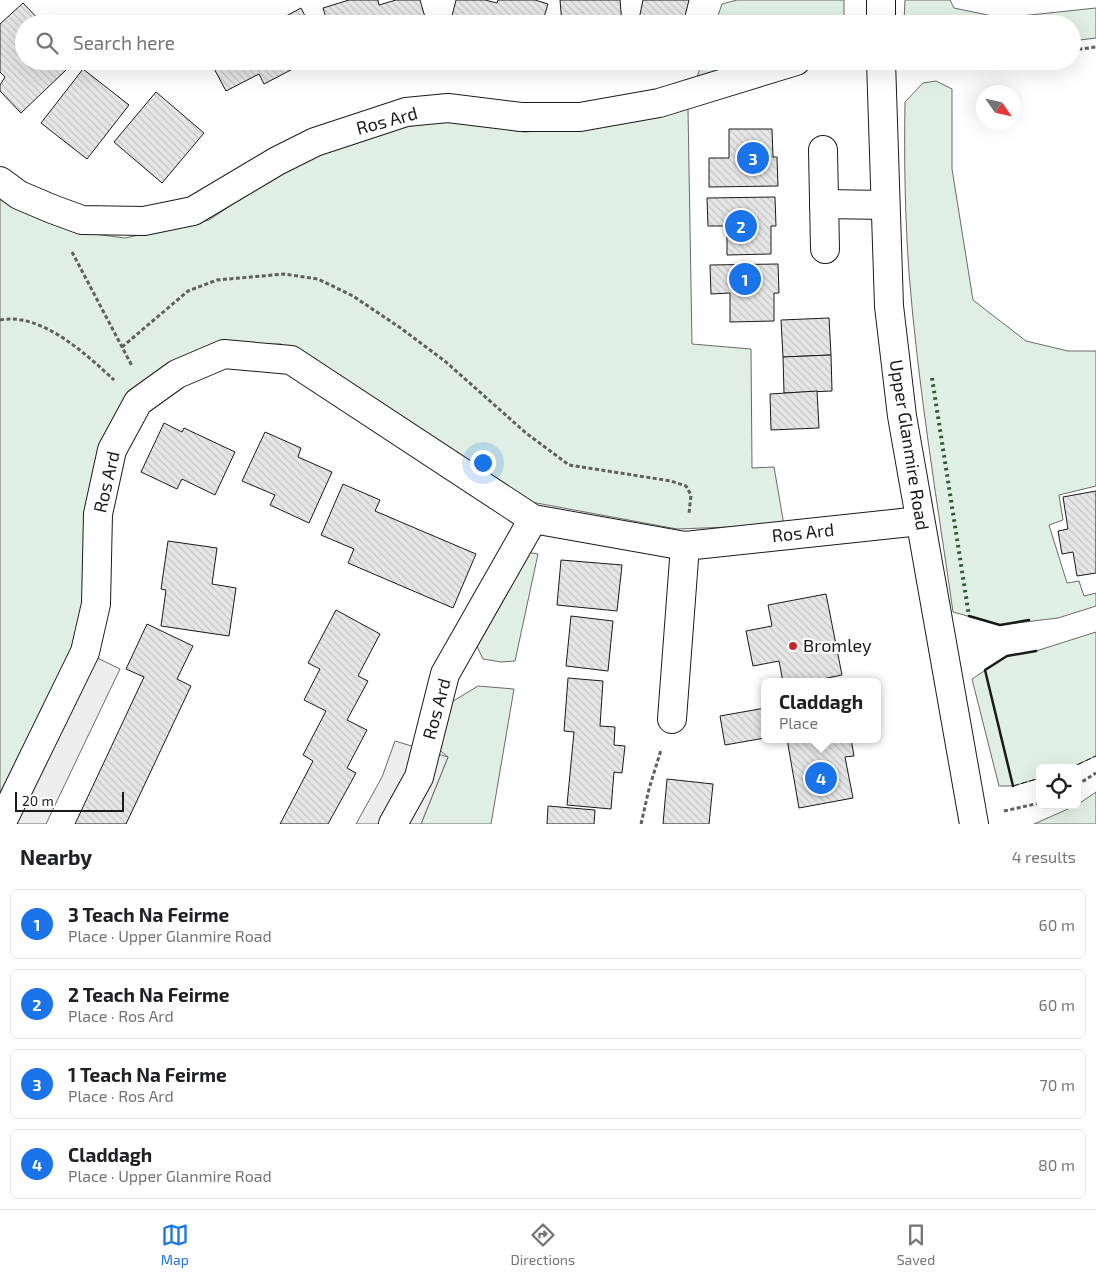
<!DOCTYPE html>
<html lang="en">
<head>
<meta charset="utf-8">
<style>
  :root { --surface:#fff; --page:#f6f6f6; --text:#202124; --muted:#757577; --line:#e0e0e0; --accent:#1a73e8 }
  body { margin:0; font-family:"Exo 2",sans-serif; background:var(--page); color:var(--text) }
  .controls { position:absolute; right:15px; bottom:15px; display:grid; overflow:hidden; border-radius:8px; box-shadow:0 5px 20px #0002 }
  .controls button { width:45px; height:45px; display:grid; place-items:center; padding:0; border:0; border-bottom:1px solid var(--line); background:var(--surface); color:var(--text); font:25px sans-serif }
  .compass { position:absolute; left:976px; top:85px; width:45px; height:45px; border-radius:50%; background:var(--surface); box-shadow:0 5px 20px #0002; rotate:124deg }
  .scale { position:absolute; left:15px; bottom:12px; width:109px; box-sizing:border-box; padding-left:5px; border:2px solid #1a1a1a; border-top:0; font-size:14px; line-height:18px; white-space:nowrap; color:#1a1a1a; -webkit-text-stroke:4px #fff; paint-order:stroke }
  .you { position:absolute; left:482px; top:462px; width:18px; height:18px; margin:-12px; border:4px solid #fff; border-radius:50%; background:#1a73e8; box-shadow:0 0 0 8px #1a73e833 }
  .badge { display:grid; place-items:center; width:32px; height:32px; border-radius:50%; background:var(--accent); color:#fff; font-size:16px; font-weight:700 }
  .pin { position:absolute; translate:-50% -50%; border:2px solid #fff; box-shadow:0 1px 5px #0006 }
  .popup { position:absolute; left:761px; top:678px; width:120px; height:65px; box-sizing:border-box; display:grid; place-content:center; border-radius:8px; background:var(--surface); filter:drop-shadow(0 1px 4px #0005); font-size:16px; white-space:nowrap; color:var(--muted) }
  .popup b { font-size:19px; color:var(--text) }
  .popup::after { content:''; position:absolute; left:50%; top:100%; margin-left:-10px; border:10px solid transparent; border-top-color:var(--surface) }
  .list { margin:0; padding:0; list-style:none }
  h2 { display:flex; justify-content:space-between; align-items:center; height:65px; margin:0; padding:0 20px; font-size:21px }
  h2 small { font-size:16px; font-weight:400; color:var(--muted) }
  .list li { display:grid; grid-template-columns:32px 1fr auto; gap:15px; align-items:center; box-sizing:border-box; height:70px; margin:0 10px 10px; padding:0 10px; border:1px solid var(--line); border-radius:8px }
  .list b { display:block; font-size:19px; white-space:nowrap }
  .list p { margin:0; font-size:16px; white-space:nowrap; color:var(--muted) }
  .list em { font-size:16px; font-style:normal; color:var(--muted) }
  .icon { flex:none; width:28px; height:28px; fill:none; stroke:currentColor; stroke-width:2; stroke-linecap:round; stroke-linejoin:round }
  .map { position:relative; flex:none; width:1096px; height:824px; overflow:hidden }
  .search { position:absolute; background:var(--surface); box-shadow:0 5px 20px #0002; left:15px; right:15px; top:15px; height:55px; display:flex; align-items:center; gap:12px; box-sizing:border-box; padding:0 18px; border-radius:28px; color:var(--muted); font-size:19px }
  .sheet { height:385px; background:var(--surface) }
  nav { display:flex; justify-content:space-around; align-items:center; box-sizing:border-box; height:70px; border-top:1px solid var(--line); background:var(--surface); font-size:14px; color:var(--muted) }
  nav a { display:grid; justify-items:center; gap:2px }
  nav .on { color:var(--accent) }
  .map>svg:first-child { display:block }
</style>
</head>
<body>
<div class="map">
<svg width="1096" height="824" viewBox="0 0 1096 824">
  <defs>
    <pattern id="building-back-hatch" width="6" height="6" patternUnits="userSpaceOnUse" patternTransform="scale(1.25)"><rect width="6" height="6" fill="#e6e6e6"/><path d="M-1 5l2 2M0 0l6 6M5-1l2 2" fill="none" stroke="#c5c5c5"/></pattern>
  </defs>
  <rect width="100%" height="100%" fill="#fff"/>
  <!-- grass -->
  <g fill="#e0efe3" stroke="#6a6a6a">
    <polygon points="737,0 844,0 844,24 715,24 722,4"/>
    <polygon points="905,0 950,0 954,8 1002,18 1096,8 1096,38 1072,41 1072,24 906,24 904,21"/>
    <polygon points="702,61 766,61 695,84"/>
    <path d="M936,81L952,89V169L973,300L1026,341L1068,351H1096V486L1059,495L1063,520L1049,525L1067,583L1079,581L1084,596L1096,593V606L1058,618L1000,625L953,612C937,500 918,387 909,273C905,216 904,159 905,102L923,83Z"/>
    <polygon points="688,109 692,344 751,349 752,468 774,467 784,525 677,529 531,502 281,344 211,345 112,450 85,652 0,824 0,197 6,202 71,231 125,238 209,220 304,156 389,129 453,120 524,132 600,127"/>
    <polygon points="526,552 538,554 515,661 501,662 483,659 474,640"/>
    <polygon points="1096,632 1096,756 1070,768 1040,768 1040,778 1013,786 999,786 972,679 1007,656 1036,651"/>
    <polygon points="478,686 514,689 491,824 421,824 448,757 437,748 445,706"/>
    <polygon points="1096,792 1096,824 1034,824 1077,805"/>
  </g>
  <!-- parking -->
  <g fill="#ededed" stroke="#6a6a6a">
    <polygon points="85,652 120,669 46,824 1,824"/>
    <polygon points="395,741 448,757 421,824 356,824 382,777"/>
  </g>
  <!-- building -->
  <g fill="url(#building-back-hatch)" stroke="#1a1a1a">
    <polygon points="349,0 378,0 379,5 396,0 420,0 427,24 328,24 323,8"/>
    <polygon points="456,0 485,0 497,3 498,0 535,0 548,4 542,24 450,24"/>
    <polygon points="560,0 620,0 622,24 562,24"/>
    <polygon points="643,0 689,0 683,24 638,24"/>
    <polygon points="23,3 43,24 24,24 24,61 58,61 66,70 21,113 0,91 0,85 5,77 0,72 0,24"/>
    <polygon points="301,8 309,24 271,24"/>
    <polygon points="210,61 308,61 264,84 259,74 226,91"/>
    <polygon points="83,69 129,105 87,159 41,123"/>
    <polygon points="156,92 204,133 162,183 114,142"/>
    <polygon points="729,129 772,129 773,157 777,157 778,186 709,187 709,158 729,158"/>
    <polygon points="775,197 776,226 771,226 771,254 727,255 727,226 708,226 707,198"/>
    <polygon points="778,264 779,293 774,293 774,321 730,322 730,293 711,294 710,265"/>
    <polygon points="829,318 831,355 783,357 781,320"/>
    <polygon points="831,355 832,391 784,393 783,357"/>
    <polygon points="817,391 819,428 771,430 770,394"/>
    <polygon points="164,423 182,432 184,428 235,452 215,495 182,479 177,489 141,472"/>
    <polygon points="265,432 301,448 298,457 332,472 309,523 270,505 275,495 242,481"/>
    <polygon points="343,484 380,500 375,511 476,554 453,608 348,563 354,549 321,535"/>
    <polygon points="1096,491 1096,573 1077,576 1073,552 1062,554 1058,531 1068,529 1063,497"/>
    <polygon points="168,541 217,548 212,584 236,588 229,636 161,626 166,590 161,589"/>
    <polygon points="561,560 622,565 617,611 557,605"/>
    <polygon points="826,594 842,675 808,682 783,682 779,661 753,666 746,631 772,626 768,605"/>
    <polygon points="336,610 380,634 358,676 368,681 347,720 367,730 347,768 356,773 328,824 280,824 313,761 303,755 326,711 304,700 320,669 308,663"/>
    <polygon points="571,616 613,621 608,671 566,666"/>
    <polygon points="147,624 193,646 177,679 191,686 126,824 75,824 144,677 126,669"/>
    <polygon points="568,678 603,681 600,726 615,727 614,745 625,746 622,773 614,772 611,809 567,805 574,732 564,731"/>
    <polygon points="765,708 765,738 725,745 720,716"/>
    <polygon points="787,739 851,739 854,756 845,757 853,798 799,808"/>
    <polygon points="667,779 713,784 709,824 663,824"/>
    <polygon points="548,806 595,810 594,824 547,824"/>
  </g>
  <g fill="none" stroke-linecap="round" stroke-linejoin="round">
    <defs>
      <g id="minor">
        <polyline points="823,150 825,249"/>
        <polyline points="0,181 19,195 52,209 82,220 144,221 193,211 277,161 315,142 406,112 448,108 521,117 580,117 659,103 796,61"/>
        <polyline points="824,204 885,205"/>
        <polyline points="672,719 685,546"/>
        <polyline points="1,824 85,652 96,604 98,514 112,450 138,402 177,374 224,354 291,360 533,519 685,546 920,521"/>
        <polyline points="393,824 419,777 445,674 533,519"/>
      </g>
      <g id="secondary">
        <polyline points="881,24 881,0"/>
        <polyline points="881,61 889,306 902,416 974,824"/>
      </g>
    </defs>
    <!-- minor casing -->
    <use href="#minor" stroke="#1a1a1a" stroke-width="30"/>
    <!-- secondary casing -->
    <use href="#secondary" stroke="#1a1a1a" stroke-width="30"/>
    <!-- path -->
    <g stroke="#5f5f5f" stroke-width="3" stroke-dasharray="4 2.5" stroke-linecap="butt">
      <polyline points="1072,50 1096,47"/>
      <polyline points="914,64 969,68 995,61"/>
      <polyline points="72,252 132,366"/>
      <path d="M0,320C41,312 86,354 114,380"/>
      <polyline points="122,347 188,291 217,280 284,274 318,279 353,296 402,329 446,362 526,433 569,465 671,481 686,486 691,495 689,513"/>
      <polyline points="1077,785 1096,773"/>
      <polyline points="1004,811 1040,803"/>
      <polyline points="641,824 649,789 661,750"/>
    </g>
    <!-- minor -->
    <use href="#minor" stroke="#fff" stroke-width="28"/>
    <!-- secondary -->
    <use href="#secondary" stroke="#fff" stroke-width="28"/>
    <!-- hedge -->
    <polyline stroke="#2b5a34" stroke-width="4" stroke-dasharray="2.5 4" stroke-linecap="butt" points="932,378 969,616"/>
    <!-- fence -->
    <g stroke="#1a1a1a" stroke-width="1" stroke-dasharray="6 2.5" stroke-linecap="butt">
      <polyline points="1070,768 1096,756"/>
      <polyline points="1013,786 1040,778"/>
    </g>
    <!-- wall -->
    <g stroke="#1a1a1a" stroke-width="2.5">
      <polyline points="969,616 1000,625 1029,620"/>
      <polyline points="1013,786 985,670 1007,656 1036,651"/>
    </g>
  </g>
  <!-- markers -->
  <circle fill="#c62828" stroke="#fff" stroke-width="2" cx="793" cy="646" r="5"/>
  <g text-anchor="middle" stroke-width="4" stroke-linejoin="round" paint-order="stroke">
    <!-- street labels -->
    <g font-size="18" fill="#1a1a1a" stroke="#fff">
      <text transform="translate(387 121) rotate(-15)" y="6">Ros Ard</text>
      <text transform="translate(909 445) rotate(81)" y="6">Upper Glanmire Road</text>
      <text transform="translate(107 482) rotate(-77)" y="6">Ros Ard</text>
      <text transform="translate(803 533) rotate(-6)" y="6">Ros Ard</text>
      <text transform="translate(437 709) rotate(-75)" y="6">Ros Ard</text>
    </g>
    <!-- poi labels -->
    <g font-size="18" fill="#1a1a1a" stroke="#fff" text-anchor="start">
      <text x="803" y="652">Bromley</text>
    </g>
  </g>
</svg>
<div class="controls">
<button><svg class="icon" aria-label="locate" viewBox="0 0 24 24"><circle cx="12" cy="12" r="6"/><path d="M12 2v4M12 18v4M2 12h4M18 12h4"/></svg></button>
</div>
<svg class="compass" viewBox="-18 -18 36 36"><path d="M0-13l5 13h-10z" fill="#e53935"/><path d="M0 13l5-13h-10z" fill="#757577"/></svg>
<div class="scale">20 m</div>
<div class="you"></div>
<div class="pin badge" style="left:745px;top:279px">1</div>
<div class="pin badge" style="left:741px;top:226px">2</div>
<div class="pin badge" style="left:753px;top:158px">3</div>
<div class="pin badge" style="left:821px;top:778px">4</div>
<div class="popup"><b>Claddagh</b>Place</div>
<div class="search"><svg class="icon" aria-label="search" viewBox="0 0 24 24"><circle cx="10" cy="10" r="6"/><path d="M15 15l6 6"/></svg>Search here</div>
</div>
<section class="sheet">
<h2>Nearby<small>4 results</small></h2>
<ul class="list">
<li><span class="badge">1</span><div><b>3 Teach Na Feirme</b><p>Place · Upper Glanmire Road</p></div><em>60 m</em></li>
<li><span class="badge">2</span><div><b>2 Teach Na Feirme</b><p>Place · Ros Ard</p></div><em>60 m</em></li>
<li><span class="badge">3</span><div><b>1 Teach Na Feirme</b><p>Place · Ros Ard</p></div><em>70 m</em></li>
<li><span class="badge">4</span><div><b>Claddagh</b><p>Place · Upper Glanmire Road</p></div><em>80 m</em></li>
</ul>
</section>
<nav>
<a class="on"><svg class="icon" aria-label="map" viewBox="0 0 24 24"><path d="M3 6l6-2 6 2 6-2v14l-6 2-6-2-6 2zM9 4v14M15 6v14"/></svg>Map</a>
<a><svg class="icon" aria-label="directions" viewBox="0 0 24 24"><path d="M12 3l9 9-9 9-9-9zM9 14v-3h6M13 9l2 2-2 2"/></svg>Directions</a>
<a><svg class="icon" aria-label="saved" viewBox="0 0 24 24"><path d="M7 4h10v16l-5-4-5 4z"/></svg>Saved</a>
</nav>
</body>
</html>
